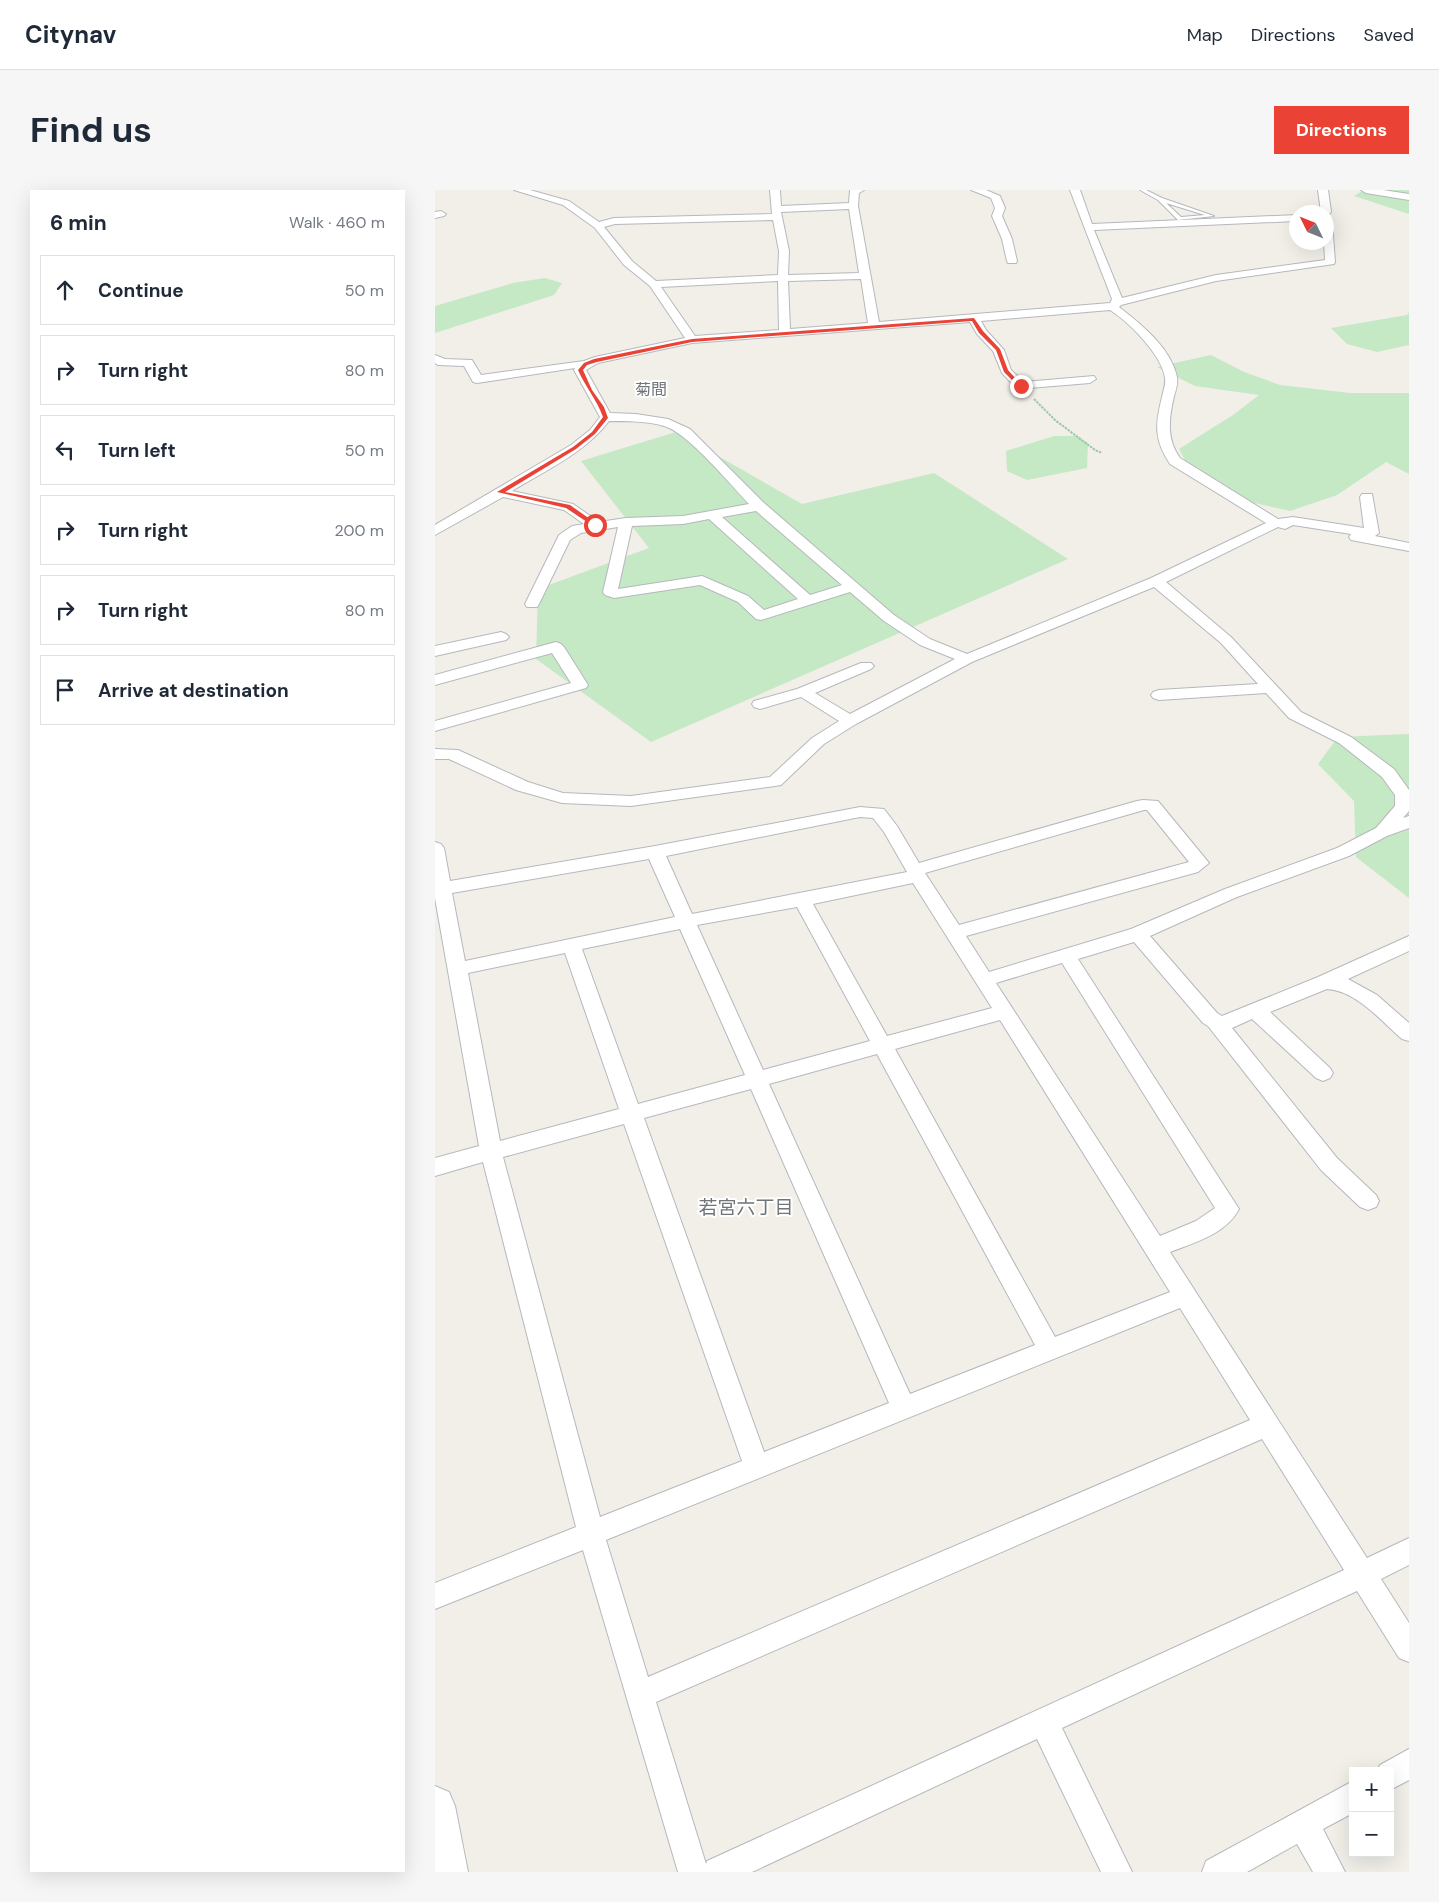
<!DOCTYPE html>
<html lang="en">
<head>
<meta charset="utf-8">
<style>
  :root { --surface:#fff; --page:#f6f6f7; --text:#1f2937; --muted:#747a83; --line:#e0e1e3; --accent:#ea4335 }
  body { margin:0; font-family:"DM Sans","Noto Sans JP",sans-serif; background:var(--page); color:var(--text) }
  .controls { position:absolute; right:15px; bottom:15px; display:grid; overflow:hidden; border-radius:0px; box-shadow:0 5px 20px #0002 }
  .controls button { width:45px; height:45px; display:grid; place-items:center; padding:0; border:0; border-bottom:1px solid var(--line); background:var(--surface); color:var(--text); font:25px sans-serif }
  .compass { position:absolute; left:854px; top:15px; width:45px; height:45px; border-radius:50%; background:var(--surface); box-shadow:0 5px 20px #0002; rotate:313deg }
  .stop { position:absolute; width:15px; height:15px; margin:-11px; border:4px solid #ea4335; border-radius:50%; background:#fff }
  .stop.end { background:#ea4335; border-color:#fff; box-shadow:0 1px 5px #0008 }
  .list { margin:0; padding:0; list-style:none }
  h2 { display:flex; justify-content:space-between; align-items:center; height:65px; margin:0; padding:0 20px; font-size:21px }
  h2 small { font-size:16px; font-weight:400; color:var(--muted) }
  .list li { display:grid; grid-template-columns:32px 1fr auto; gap:15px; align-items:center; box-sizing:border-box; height:70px; margin:0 10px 10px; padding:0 10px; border:1px solid var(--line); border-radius:0px }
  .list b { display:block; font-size:19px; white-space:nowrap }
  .list em { font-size:16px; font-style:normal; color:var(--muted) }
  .icon { flex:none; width:28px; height:28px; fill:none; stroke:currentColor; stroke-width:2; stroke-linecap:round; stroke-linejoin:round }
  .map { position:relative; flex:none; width:974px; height:1682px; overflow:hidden; border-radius:0px }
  header { display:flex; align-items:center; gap:30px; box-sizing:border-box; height:70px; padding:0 25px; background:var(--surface); border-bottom:1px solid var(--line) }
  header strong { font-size:24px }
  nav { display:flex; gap:28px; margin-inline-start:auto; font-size:18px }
  .intro { display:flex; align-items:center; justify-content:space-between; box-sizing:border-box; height:120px; padding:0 30px }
  h1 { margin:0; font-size:35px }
  .button { padding:12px 22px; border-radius:0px; background:var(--accent); color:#fff; font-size:18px; font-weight:700 }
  main { display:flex; gap:30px; padding:0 30px }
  aside { flex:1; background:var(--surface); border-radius:0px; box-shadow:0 5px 20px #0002 }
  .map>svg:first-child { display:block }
</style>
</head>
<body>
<header>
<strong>Citynav</strong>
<nav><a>Map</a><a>Directions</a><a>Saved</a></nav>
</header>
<div class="intro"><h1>Find us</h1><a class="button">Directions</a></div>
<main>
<aside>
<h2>6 min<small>Walk · 460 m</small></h2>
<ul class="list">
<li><svg class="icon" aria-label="ahead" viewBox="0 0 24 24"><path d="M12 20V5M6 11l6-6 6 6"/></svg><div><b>Continue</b></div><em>50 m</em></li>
<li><svg class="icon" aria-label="right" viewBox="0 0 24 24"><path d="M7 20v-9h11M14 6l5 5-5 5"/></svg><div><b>Turn right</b></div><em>80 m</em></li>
<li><svg class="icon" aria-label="left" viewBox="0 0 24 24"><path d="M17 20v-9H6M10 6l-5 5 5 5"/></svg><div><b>Turn left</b></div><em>50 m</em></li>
<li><svg class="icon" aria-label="right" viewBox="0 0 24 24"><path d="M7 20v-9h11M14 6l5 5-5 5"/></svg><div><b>Turn right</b></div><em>200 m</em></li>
<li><svg class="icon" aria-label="right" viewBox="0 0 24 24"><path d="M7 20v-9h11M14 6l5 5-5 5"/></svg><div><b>Turn right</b></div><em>80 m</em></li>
<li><svg class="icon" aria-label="arrive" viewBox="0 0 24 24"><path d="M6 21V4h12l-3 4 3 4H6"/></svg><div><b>Arrive at destination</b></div></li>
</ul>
</aside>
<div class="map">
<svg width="974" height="1682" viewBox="0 0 974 1682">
  <rect width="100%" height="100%" fill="#f1efe8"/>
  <!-- green -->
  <g fill="#c5e8c5">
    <polygon points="929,0 974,0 974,24 919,6"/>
    <polygon points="110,88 127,93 119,105 0,143 0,116 78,93"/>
    <polygon points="974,122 974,155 942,162 912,154 896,138 972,125"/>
    <polygon points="776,165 809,182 845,195 915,203 974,203 974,284 951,272 902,305 855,321 798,308 758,286 744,259 798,225 824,205 760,196 722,177"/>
    <polygon points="241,242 367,314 499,283 633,369 216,552 101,469 103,399 214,358 146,271"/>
    <polygon points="619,246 642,246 653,253 652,278 592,290 572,281 571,261"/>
    <polygon points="974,544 974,708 921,667 919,611 883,574 903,547"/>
  </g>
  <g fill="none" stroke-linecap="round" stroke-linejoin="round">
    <defs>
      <path id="lane" d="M705,0H711L727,8L779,26L743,30L723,10ZM731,13L770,25L746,27Z"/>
      <g id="street">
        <path d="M79,0H95L134,11L164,32L179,28L337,24L335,0H345L346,16L414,13L415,0H429L424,3L423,16L444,132L675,113L677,109L635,0H645L657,34L862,25V31L659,40L687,108L781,85L890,70L889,52H892V28L897,31L900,72L899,74L781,91L686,115L684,117C706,134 736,158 742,187C743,193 741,200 739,206C734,228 731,249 745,268L843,329L858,327L929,338L925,307L927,304H937L944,343L940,346L974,353V361L916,350L914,347L916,344L858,335L850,339L843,337L731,392L796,447L866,522L916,547L959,579L974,600V621L968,628L974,626V638L952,646L914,666L802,707L715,746L782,823L787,826L883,787L974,746V761L913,789L942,805L974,833V851L967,849C946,831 922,801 892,799L835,822L895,878L898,883L895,888L888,891L881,888L817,829L797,838L902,968L941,1005L944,1011L941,1017L933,1020L925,1017L886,980L773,836L768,833L699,752L643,769L804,1019C791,1044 759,1053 735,1062L932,1368L974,1348V1375L946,1389L974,1433V1472L964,1468L922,1401L627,1538L697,1682H666L602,1549L317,1682H243L148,1360L0,1419V1393L141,1337L48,972L0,986V968L44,956L0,708V652L6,654L9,658L15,691L220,656L425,617L449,619L462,636L484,673L702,611L708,610L723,611L774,673L763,682L531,746L554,782L696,739L790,699L902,658L941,638L960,616V605L947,587L904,553L854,528L831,503L724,510L718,508L716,505L718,502L724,500L823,494L786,453L719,397L537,472L421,534L389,554L346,595L340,596L196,616L127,613L81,600L14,569H0V559L23,560L93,592L128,603L196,606L335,587L377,548L404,531L366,507L325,519L319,517L317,514L319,511L362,499L426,473H436L439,476L436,479L380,503L415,524L520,469L485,455L449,431L415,402L326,430L321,429L303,412L265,395L179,408L170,405L168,402L183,337L146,343L135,350L104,414L102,417H92L90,414L124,345L137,336L149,334L129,320L68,307L0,345V335L136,255L155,240L165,227L139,180L140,178L42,193L38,192L29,176L3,175L0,173V165L10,169L37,170L46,185L149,171L160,167L250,148L215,96L189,75L160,38L128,15ZM414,19L424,83L353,85L354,61L346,22ZM338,30L344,61L343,85L221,91L197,71L169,37L180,34ZM426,89L433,133L355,139L353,91ZM343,91L344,140L260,146L226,97ZM675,120C694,132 727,165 730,188C731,195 728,201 727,207C720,235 719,250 735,274L831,333L716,388L532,464L495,449L459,425L329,313L255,239L233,229L201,224L175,223L151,180L163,173L257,153L535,132L542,144L558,161L567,183L582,199L655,193L661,189L659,186L589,192L576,180L569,160L551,140L546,131ZM174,231C192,231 211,231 229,236C252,242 296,295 314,314L248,326L191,328L164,332L138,314L77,301C111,280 150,263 174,231ZM321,321L407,395L375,405L287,327ZM274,329L363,409L329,420L313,406L267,386L183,399L197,336L248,334ZM709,620H712L754,672L524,735L490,683ZM425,627L438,628L449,642L472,682L257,724L231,666ZM214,669L240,727L30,771L17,703ZM478,693L557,818L452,846L378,714ZM362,717L435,851L328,880L262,735ZM245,739L310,885L203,914L147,759ZM130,763L184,919L65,951L33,783ZM627,773L780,1018L761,1031L725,1046L561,793ZM565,830L735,1102L620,1147L460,859ZM442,864L600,1155L475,1204L334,894ZM316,899L454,1213L329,1262L209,928ZM189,934L307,1271L165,1327L68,967ZM745,1118L815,1230L213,1487L171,1350ZM827,1249L909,1380L272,1671L271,1674L221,1512Z"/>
        <polygon points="536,0 551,0 565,6 570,18 567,26 577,49 582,71 581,73 573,73 572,71 567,49 557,26 560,18 556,8"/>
        <polygon points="883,0 893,0 896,22 894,24 886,22"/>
        <polygon points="926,0 948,0 974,4 974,10 931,3"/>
        <polygon points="6,21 11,24 9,26 0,28 0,22"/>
        <polygon points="66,442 71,444 74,447 71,450 0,466 0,456"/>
        <polygon points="121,452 126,454 129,457 153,495 151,498 0,541 0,531 136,493 117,463 0,495 0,485"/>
        <polygon points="974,1559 974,1590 955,1600 955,1581 942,1581 945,1575"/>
        <polygon points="918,1591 918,1623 888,1639 910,1682 878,1682 862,1654 812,1682 767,1682 771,1671"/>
      </g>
      <polygon id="secondary" points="0,1596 14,1602 20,1616 33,1682 0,1682"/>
    </defs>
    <!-- lane casing -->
    <use href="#lane" stroke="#b5b8bc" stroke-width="2"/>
    <!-- street casing -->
    <use href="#street" stroke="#b5b8bc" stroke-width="2"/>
    <!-- secondary casing -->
    <use href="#secondary" stroke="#b6babf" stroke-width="2"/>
    <!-- path -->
    <polyline stroke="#9cc7a9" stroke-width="2" stroke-dasharray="2.5 1" stroke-linecap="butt" points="599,209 620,230 660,260 667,263"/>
    <!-- lane -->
    <use href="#lane" fill="#fff" fill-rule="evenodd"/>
    <!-- street -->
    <use href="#street" fill="#fff" fill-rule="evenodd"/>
    <!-- secondary -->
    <use href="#secondary" fill="#fff" fill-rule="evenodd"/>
  </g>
  <!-- route -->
  <path fill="#ea4335" d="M539,128L548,141L565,159L573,180L588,197H584L569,182L561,160L544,143L537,131L257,152L162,172L152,175L148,180L157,200L169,217L173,228L160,244L141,259L70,302L135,315L162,334V336H158L131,318L62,302L138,257L157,242L168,227C162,210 150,196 143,180L149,173L159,169L257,149Z"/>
  <g text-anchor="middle" stroke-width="4" stroke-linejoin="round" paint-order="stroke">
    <!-- far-quarter labels -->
    <g font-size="16" fill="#70757a" stroke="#fff">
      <text x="216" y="205">菊間</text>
    </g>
    <!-- neighbourhood labels -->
    <g font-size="19" fill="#70757a" stroke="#fff">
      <text x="311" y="1024">若宮六丁目</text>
    </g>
  </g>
</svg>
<div class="controls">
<button>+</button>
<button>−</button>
</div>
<svg class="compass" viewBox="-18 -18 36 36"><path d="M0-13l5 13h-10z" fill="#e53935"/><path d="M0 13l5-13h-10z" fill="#747a83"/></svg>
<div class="stop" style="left:160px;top:335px"></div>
<div class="stop end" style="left:586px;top:196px"></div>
</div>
</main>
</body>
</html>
